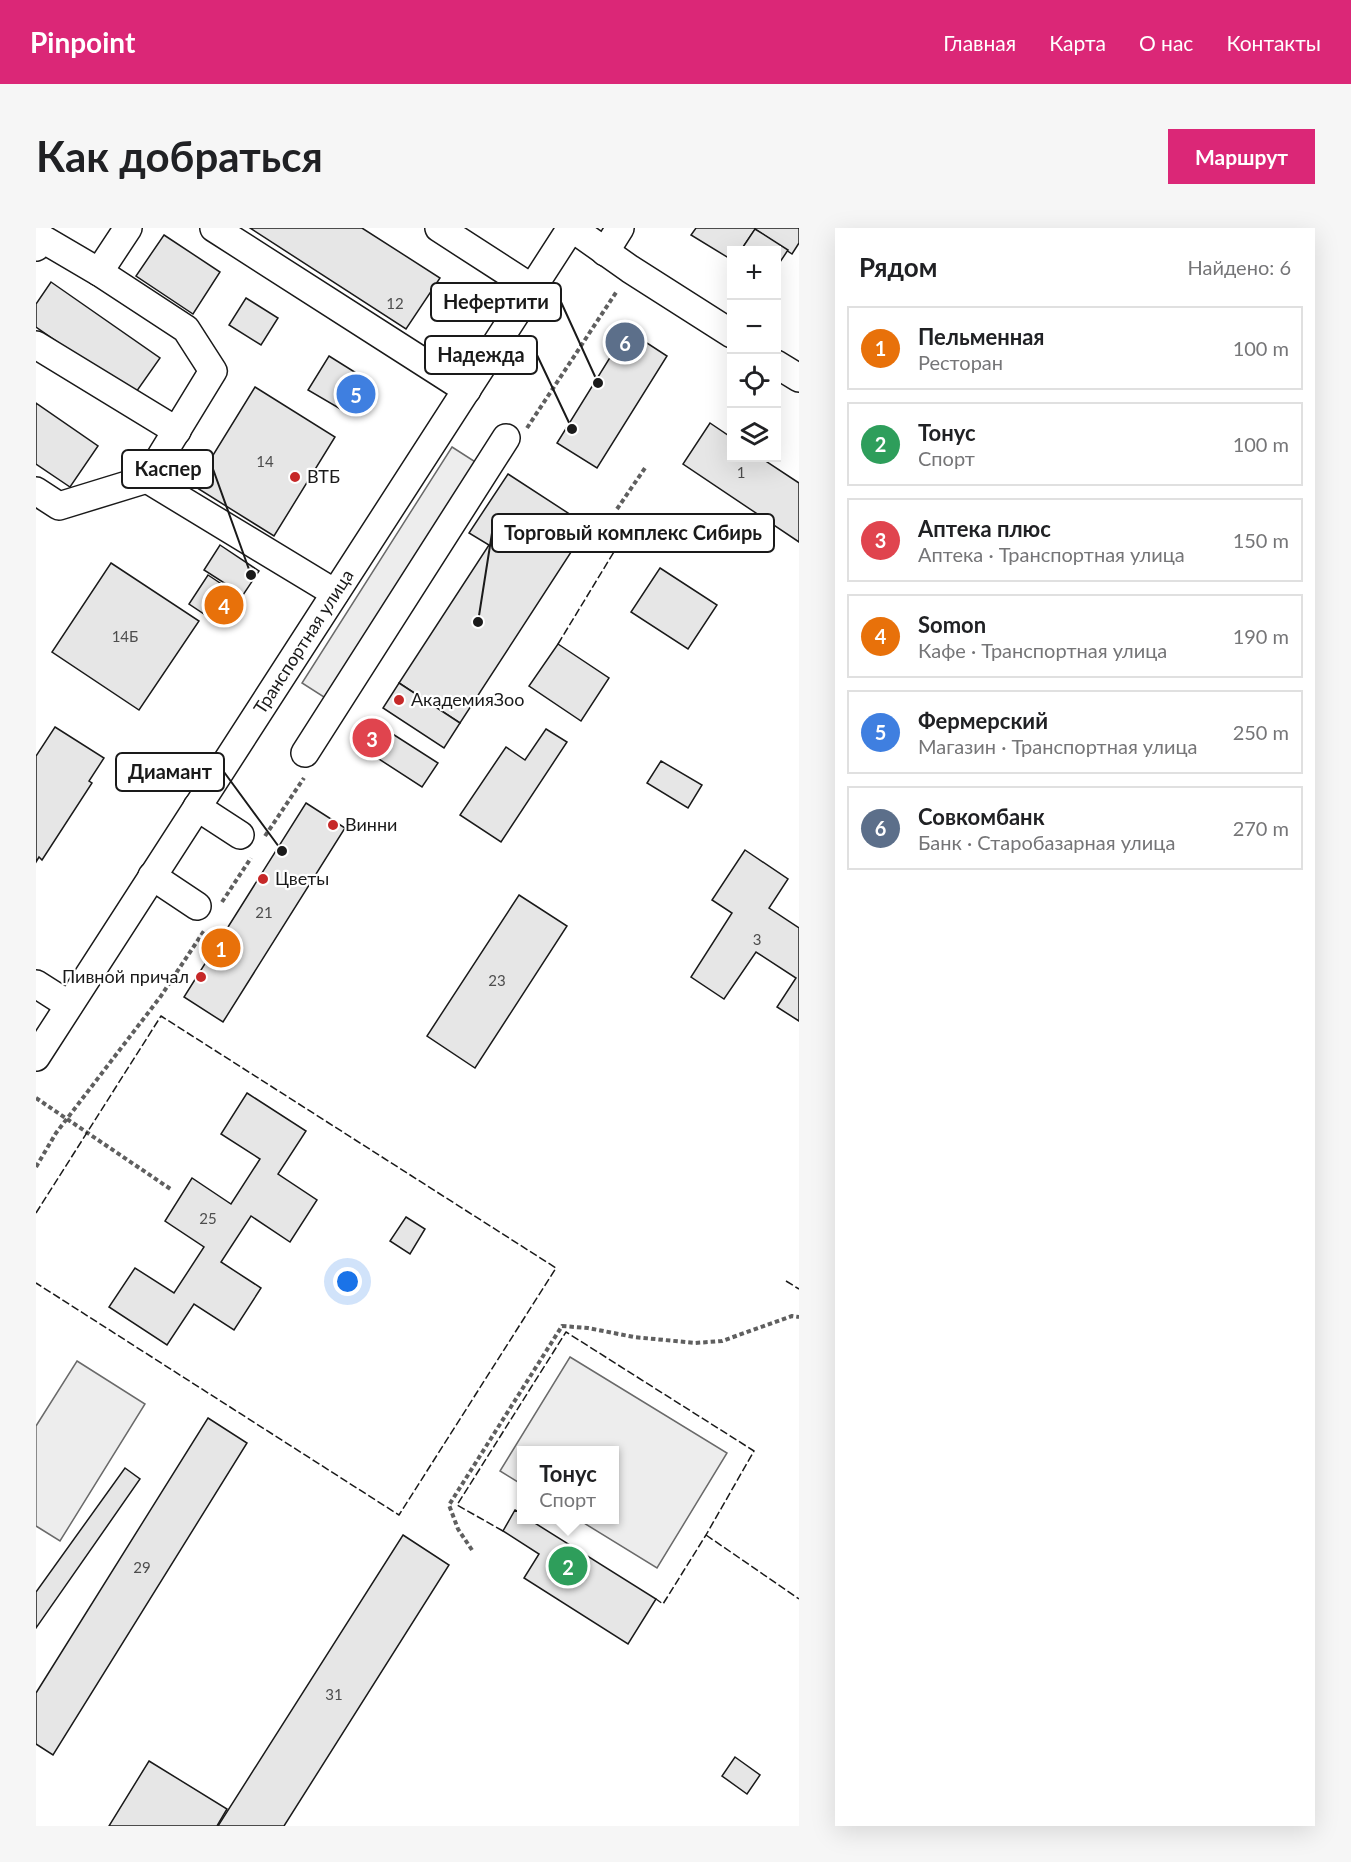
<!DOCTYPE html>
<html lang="ru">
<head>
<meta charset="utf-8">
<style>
  :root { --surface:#fff; --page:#f6f6f6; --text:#202124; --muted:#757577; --line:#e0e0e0; --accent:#db2777 }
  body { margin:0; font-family:Lato,sans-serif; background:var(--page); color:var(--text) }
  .controls { position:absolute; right:18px; top:18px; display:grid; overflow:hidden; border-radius:0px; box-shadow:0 6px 24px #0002 }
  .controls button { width:54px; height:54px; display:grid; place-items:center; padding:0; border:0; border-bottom:2px solid var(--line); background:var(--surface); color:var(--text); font:30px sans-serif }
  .you { position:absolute; left:312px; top:1054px; width:21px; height:21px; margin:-15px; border:4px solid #fff; border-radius:50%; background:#1a73e8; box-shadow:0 0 0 9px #1a73e833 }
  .badge { display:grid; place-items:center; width:39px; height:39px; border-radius:50%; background:var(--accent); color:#fff; font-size:20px; font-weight:700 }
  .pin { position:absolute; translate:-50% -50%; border:3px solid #fff; box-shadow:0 2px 6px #0006 }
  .popup { position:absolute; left:481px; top:1218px; width:102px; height:78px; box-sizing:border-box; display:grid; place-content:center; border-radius:0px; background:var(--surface); filter:drop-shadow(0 2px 4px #0005); font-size:20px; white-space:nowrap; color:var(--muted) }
  .popup b { font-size:22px; color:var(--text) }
  .popup::after { content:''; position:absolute; left:50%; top:100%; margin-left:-12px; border:12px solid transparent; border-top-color:var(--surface) }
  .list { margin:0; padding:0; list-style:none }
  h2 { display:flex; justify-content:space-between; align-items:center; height:78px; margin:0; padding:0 24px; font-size:26px }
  h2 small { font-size:20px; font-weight:400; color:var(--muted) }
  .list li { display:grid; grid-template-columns:39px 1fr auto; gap:18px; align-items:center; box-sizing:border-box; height:84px; margin:0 12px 12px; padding:0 12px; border:2px solid var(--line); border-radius:0px }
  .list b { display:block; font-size:22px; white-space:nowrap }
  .list p { margin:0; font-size:20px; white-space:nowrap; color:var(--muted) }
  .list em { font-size:20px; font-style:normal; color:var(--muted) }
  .icon { flex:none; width:33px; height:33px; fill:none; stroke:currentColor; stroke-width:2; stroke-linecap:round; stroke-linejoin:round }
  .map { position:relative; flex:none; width:763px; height:1598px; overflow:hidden; border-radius:0px }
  header { display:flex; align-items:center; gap:36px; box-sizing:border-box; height:84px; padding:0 30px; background:var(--accent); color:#fff }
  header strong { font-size:28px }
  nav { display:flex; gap:33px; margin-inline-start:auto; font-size:21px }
  .intro { display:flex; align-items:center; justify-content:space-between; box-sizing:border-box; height:144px; padding:0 36px }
  h1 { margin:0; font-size:42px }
  .button { padding:15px 27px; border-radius:0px; background:var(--accent); color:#fff; font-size:21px; font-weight:700 }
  main { display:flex; gap:36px; padding:0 36px }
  aside { flex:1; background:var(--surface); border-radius:0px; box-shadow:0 6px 24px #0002 }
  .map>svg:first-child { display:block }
</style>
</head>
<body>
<header>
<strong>Pinpoint</strong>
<nav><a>Главная</a><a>Карта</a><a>О нас</a><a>Контакты</a></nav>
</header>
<div class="intro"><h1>Как добраться</h1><a class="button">Маршрут</a></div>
<main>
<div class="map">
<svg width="763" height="1598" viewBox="0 0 763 1598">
  <rect width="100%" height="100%" fill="#fff"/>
  <!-- built -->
  <g fill="#ededed" stroke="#6a6a6a" stroke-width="1.5">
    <polygon points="416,219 441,235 291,471 266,455"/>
    <polygon points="534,1129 691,1225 621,1340 543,1292 578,1292 578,1222 486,1222 485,1256 464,1243"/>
    <polygon points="41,1133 109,1176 24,1313 0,1298 0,1198"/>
  </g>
  <!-- building -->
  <g fill="#e6e6e6" stroke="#1a1a1a" stroke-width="1.5">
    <polygon points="214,0 326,0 404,50 370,101"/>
    <polygon points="660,0 720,0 705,22 696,22 696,32 655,7"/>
    <polygon points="720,0 763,0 763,15 756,26 719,1"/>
    <polygon points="719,1 752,22 740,40 740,22 705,22"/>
    <polygon points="128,7 184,44 157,86 100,48"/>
    <polygon points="15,54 124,130 98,167 0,99 0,76"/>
    <polygon points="210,70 242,90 225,117 193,97"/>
    <polygon points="591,102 631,128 561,240 521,215"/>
    <polygon points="293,128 333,153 313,186 272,162"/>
    <polygon points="219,159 299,209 238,308 158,258"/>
    <polygon points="0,175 62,218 34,259 0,236"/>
    <polygon points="674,195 696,210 696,230 725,230 763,255 763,314 647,236"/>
    <polygon points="472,246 552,298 424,495 363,455 453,317 433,305"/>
    <polygon points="184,317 223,343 207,367 168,342"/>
    <polygon points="75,335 163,393 103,482 16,424"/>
    <polygon points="624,340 681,377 652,421 595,384"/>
    <polygon points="172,347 202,367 183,396 153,376"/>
    <polygon points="522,416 573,450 545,493 493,458"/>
    <polygon points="363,455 424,495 408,520 347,480"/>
    <polygon points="341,496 402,535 386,559 326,520"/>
    <polygon points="19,499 68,530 53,553 56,555 6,632 3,629 0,634 0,528"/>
    <polygon points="510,501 531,514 465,614 424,587 470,519 489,532"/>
    <polygon points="625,533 666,557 652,580 611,555"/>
    <polygon points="270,575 309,600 187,794 148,769"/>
    <polygon points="709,622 752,651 733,680 763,700 763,793 741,779 760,750 720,724 688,771 655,749 696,685 676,672"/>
    <polygon points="483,667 531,698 439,840 391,808"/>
    <polygon points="211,865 270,903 242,946 281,972 254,1014 215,988 185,1034 225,1060 198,1102 158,1076 131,1117 73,1079 99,1040 138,1065 168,1019 129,993 156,950 195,976 224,931 185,906"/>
    <polygon points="370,989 389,1001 374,1026 354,1013"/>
    <polygon points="172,1190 211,1215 17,1527 0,1516 0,1465"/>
    <polygon points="89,1240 104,1251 0,1400 0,1364"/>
    <polygon points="479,1282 486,1286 486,1292 494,1292 620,1371 592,1416 488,1350 503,1326 467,1303"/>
    <polygon points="367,1307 413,1337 248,1598 182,1598"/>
    <polygon points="699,1529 724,1547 711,1566 686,1548"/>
    <polygon points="113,1533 191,1581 181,1598 73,1598"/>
  </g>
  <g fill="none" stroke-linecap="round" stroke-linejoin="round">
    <defs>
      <g id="minor">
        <polyline points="178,0 431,162"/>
        <polyline points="403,0 496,60"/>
        <polyline points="536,0 594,41 696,106"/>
        <polyline points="0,19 5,10 63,44 92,0"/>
        <polyline points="569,24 584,0"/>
        <polyline points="63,44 150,101 177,143 111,251 299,365"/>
        <polyline points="0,117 141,203"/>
        <polyline points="740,136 763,150"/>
        <polyline points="0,263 23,278 111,251"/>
        <polyline points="269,525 470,210"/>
        <polyline points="161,579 204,607"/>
        <polyline points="116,648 161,678"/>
        <polyline points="0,756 33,777"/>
        <path id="s1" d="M0,829L535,0"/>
      </g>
    </defs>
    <!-- minor casing -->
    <use href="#minor" stroke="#1a1a1a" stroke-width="30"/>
    <!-- path -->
    <g stroke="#5f5f5f" stroke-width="4" stroke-dasharray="4.5 3" stroke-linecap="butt">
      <polyline points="491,200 581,63"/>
      <polyline points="581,281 609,240"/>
      <polyline points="229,608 268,550"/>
      <polyline points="186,674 215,630"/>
      <polyline points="0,870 136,962"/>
      <polyline points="0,939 20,905 125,768 168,703"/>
      <polyline points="436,1322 422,1301 413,1277 526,1098 552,1100 598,1109 659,1115 686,1113 756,1088 763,1089"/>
    </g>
    <!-- minor -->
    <use href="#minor" stroke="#fff" stroke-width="27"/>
    <!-- fence -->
    <g stroke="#1a1a1a" stroke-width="1.5" stroke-dasharray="8 3" stroke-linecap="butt">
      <polyline points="522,416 590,304"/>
      <polyline points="0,985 125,788 520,1040 363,1287 0,1055"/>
      <polyline points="750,1053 763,1061"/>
      <polyline points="467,1303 421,1277 530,1104 718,1223 670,1307 627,1376 620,1371"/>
      <polyline points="670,1307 763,1371"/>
    </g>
  </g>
  <!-- markers -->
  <g fill="#c62828" stroke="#fff" stroke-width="2">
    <circle cx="259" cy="249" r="6"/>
    <circle cx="363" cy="472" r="6"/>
    <circle cx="297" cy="597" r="6"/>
    <circle cx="227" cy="651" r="6"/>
    <circle cx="165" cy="749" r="6"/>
  </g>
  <g text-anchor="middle" stroke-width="4.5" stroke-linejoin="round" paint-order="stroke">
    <!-- number labels -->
    <g font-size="15" fill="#4d4d4d">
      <text x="359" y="81">12</text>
      <text x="229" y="239">14</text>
      <text x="705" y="250">1</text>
      <text x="89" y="414">14Б</text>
      <text x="228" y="690">21</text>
      <text x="721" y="717">3</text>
      <text x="461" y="758">23</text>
      <text x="172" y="996">25</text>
      <text x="106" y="1345">29</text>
      <text x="298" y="1472">31</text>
    </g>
    <!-- poi labels -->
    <g font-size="18" fill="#1a1a1a" stroke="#fff" text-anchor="start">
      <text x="271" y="255">ВТБ</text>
      <text x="375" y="478">АкадемияЗоо</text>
      <text x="309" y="603">Винни</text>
      <text x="239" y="657">Цветы</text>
      <text x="153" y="755" text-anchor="end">Пивной причал</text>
    </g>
    <!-- street labels -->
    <g font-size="18" fill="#1a1a1a" stroke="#fff">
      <text dy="6" stroke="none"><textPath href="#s1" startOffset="494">Транспортная улица</textPath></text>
    </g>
  </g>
  <!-- callouts -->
  <path fill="none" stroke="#1a1a1a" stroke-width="2" d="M562 155L525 74M536 201L501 127M215 347L177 241M442 394L456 305M246 623L188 544"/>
  <g fill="#1a1a1a" stroke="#fff" stroke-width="2">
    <circle cx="562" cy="155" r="6"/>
    <circle cx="536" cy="201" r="6"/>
    <circle cx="215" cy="347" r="6"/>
    <circle cx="442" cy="394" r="6"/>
    <circle cx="246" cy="623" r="6"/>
  </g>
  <g fill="#fff" stroke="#1a1a1a" stroke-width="2">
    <rect x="395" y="55" width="130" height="38" rx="6"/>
    <rect x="389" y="108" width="112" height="38" rx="6"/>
    <rect x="86" y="222" width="91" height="38" rx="6"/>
    <rect x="456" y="286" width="282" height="38" rx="6"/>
    <rect x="80" y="525" width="108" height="38" rx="6"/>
  </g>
  <g font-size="20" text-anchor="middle" font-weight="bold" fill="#1a1a1a">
    <text x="460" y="81">Нефертити</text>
    <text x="445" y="134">Надежда</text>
    <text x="132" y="248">Каспер</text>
    <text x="597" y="312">Торговый комплекс Сибирь</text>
    <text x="134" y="551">Диамант</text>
  </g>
</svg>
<div class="controls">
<button>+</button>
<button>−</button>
<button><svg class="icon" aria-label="locate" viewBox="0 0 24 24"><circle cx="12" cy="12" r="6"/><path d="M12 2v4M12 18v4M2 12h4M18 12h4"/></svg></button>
<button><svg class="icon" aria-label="layers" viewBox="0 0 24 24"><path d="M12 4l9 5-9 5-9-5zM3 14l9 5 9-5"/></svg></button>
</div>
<div class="you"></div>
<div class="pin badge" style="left:185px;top:720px;background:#e8710a">1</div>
<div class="pin badge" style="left:532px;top:1338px;background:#2e9e5b">2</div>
<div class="popup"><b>Тонус</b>Спорт</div>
<div class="pin badge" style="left:336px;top:510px;background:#e0444e">3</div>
<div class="pin badge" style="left:188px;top:377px;background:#e8710a">4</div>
<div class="pin badge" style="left:320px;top:166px;background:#3f7fe0">5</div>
<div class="pin badge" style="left:589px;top:114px;background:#5c6f8a">6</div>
</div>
<aside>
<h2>Рядом<small>Найдено: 6</small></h2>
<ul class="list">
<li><span class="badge" style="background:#e8710a">1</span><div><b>Пельменная</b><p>Ресторан</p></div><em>100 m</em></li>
<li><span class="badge" style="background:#2e9e5b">2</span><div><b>Тонус</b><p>Спорт</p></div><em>100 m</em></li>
<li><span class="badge" style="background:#e0444e">3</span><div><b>Аптека плюс</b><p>Аптека · Транспортная улица</p></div><em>150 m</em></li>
<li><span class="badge" style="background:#e8710a">4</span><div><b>Somon</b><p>Кафе · Транспортная улица</p></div><em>190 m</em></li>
<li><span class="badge" style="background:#3f7fe0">5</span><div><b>Фермерский</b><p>Магазин · Транспортная улица</p></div><em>250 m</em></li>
<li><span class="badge" style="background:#5c6f8a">6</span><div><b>Совкомбанк</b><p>Банк · Старобазарная улица</p></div><em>270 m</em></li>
</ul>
</aside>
</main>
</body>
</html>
